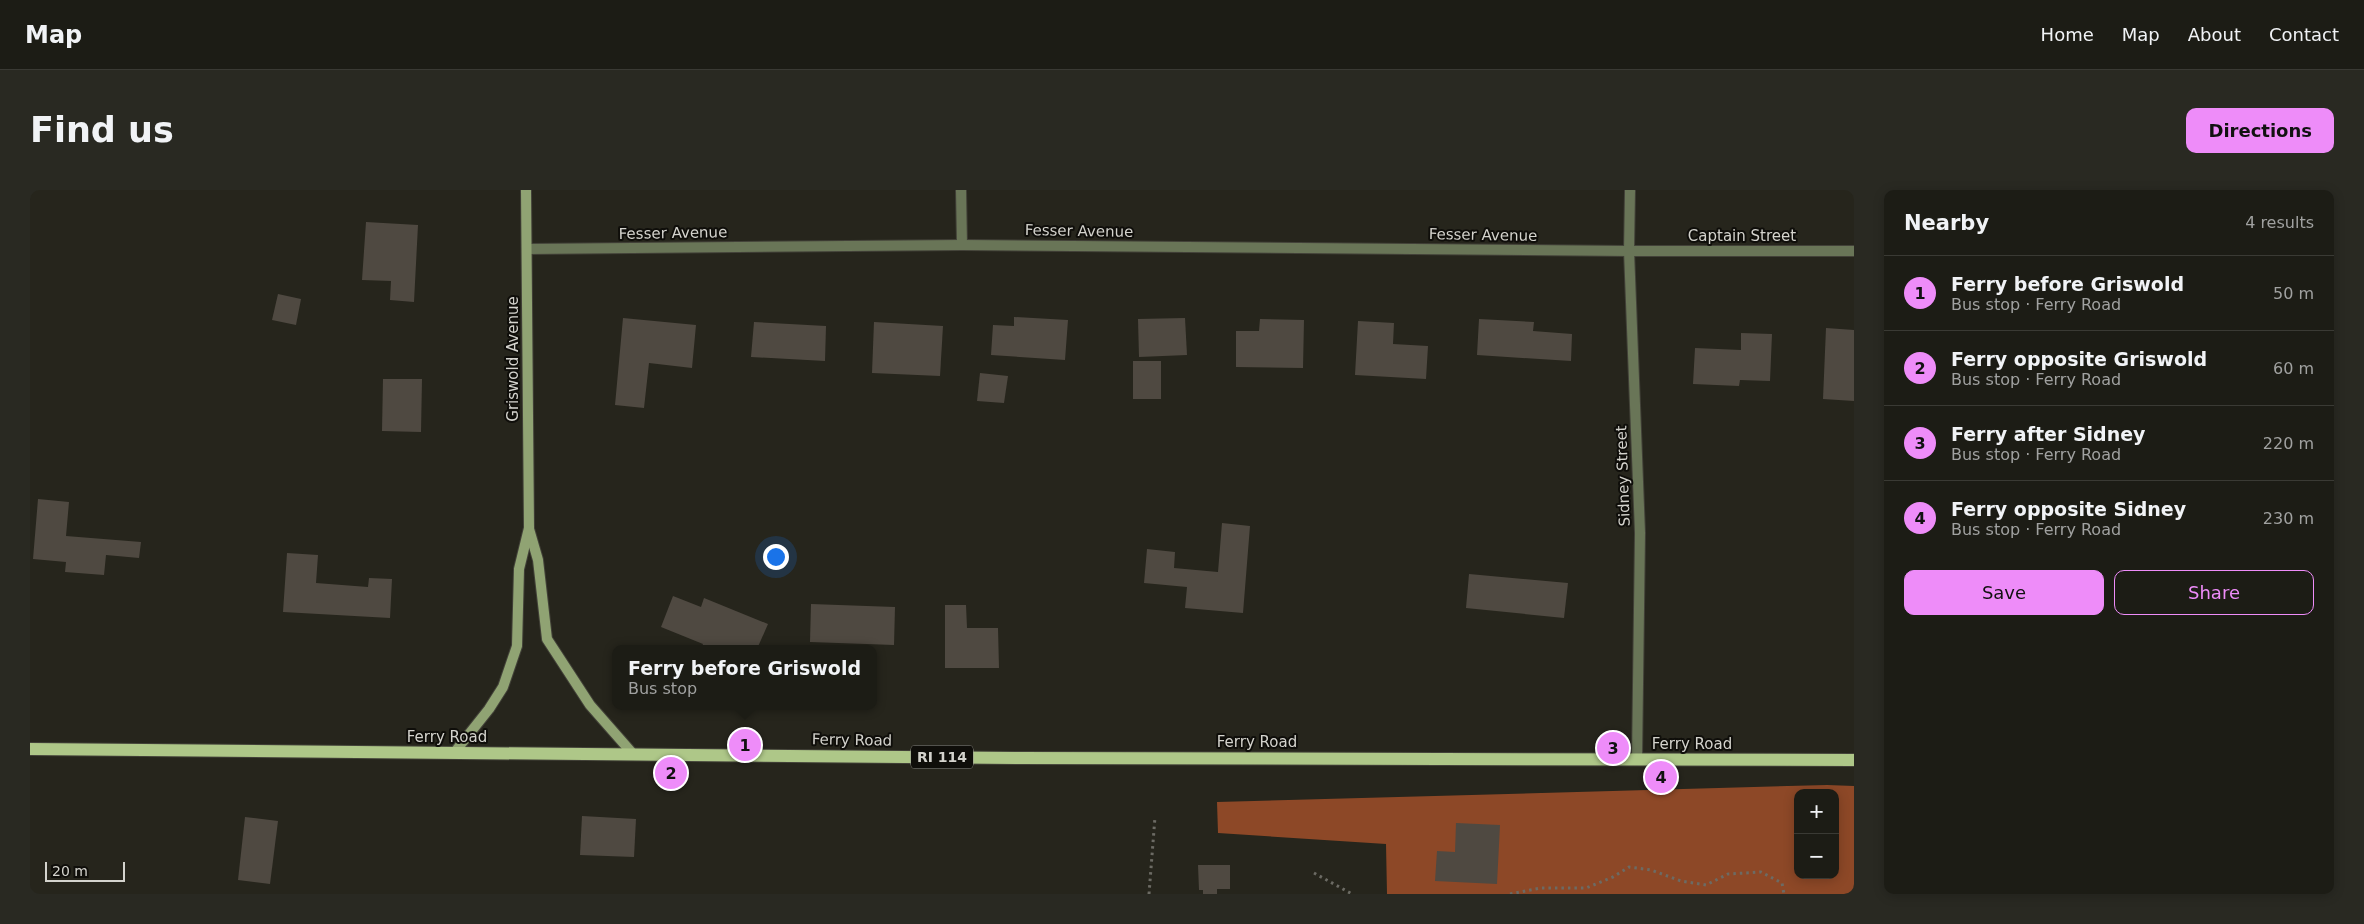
<!DOCTYPE html>
<html lang="en">
<head>
<meta charset="utf-8">
<style>
  :root { --surface:#1c1c15; --page:#292922; --text:#f1f3f6; --muted:#a0a1a0; --line:#3a3a34; --accent:#ee8cf9 }
  body { margin:0; font-family:"DejaVu Sans",sans-serif; background:var(--page); color:var(--text) }
  .controls { position:absolute; right:15px; bottom:15px; display:grid; overflow:hidden; border-radius:10px; box-shadow:0 2px 12px #0003 }
  .controls button { width:45px; height:45px; display:grid; place-items:center; padding:0; border:0; border-bottom:1px solid var(--line); background:var(--surface); color:var(--text); font:25px sans-serif }
  .scale { position:absolute; left:15px; bottom:12px; width:80px; box-sizing:border-box; padding-left:5px; border:2px solid #d4d3cd; border-top:0; font-size:14px; line-height:18px; white-space:nowrap; color:#d4d3cd; -webkit-text-stroke:4px #0f0e0a; paint-order:stroke }
  .you { position:absolute; left:745px; top:366px; width:18px; height:18px; margin:-12px; border:4px solid #fff; border-radius:50%; background:#1a73e8; box-shadow:0 0 0 8px #1a73e833 }
  .badge { display:grid; place-items:center; width:32px; height:32px; border-radius:50%; background:var(--accent); color:#111; font-size:16px; font-weight:700 }
  .pin { position:absolute; translate:-50% -50%; border:2px solid #fff; box-shadow:0 1px 5px #0006 }
  .popup { position:absolute; left:582px; top:455px; width:265px; height:65px; box-sizing:border-box; display:grid; place-content:center; border-radius:10px; background:var(--surface); filter:drop-shadow(0 1px 4px #0005); font-size:16px; white-space:nowrap; color:var(--muted) }
  .popup b { font-size:19px; color:var(--text) }
  .popup::after { content:''; position:absolute; left:50%; top:100%; margin-left:-10px; border:10px solid transparent; border-top-color:var(--surface) }
  .list { margin:0; padding:0; list-style:none }
  h2 { display:flex; justify-content:space-between; align-items:center; height:65px; margin:0; padding:0 20px; font-size:21px }
  h2 small { font-size:16px; font-weight:400; color:var(--muted) }
  .list li { display:grid; grid-template-columns:32px 1fr auto; gap:15px; align-items:center; box-sizing:border-box; height:75px; padding:0 20px; border-top:1px solid var(--line) }
  .list b { display:block; font-size:19px; white-space:nowrap }
  .list p { margin:0; font-size:16px; white-space:nowrap; color:var(--muted) }
  .list em { font-size:16px; font-style:normal; color:var(--muted) }
  .actions { display:flex; gap:10px; padding:15px 20px }
  .actions a { flex:1; padding:11px 0; border:1px solid var(--accent); border-radius:10px; text-align:center; font-size:18px; color:var(--accent) }
  .actions .main { background:var(--accent); color:#111 }
  .map { position:relative; flex:none; width:1824px; height:704px; overflow:hidden; border-radius:10px }
  header { display:flex; align-items:center; gap:30px; box-sizing:border-box; height:70px; padding:0 25px; background:var(--surface); border-bottom:1px solid var(--line) }
  header strong { font-size:24px }
  nav { display:flex; gap:28px; margin-inline-start:auto; font-size:18px }
  .intro { display:flex; align-items:center; justify-content:space-between; box-sizing:border-box; height:120px; padding:0 30px }
  h1 { margin:0; font-size:35px }
  .button { padding:12px 22px; border-radius:10px; background:var(--accent); color:#111; font-size:18px; font-weight:700 }
  main { display:flex; gap:30px; padding:0 30px }
  aside { flex:1; background:var(--surface); border-radius:10px; box-shadow:0 2px 12px #0003 }
  .map>svg:first-child { display:block }
</style>
</head>
<body>
<header>
<strong>Map</strong>
<nav><a>Home</a><a>Map</a><a>About</a><a>Contact</a></nav>
</header>
<div class="intro"><h1>Find us</h1><a class="button">Directions</a></div>
<main>
<div class="map">
<svg width="1824" height="704" viewBox="0 0 1824 704">
  <rect width="100%" height="100%" fill="#26251c"/>
  <!-- forest -->
  <path fill="#8d4827" fill-rule="evenodd" d="M1797,595L1824,596V704H1357L1356,654L1188,643L1187,612ZM1768,603H1805V685H1768Z"/>
  <!-- building -->
  <g fill="#4f4941">
    <polygon points="336,32 388,35 384,112 360,110 361,91 332,90"/>
    <polygon points="248,104 271,109 266,135 242,130"/>
    <polygon points="984,127 1038,130 1035,170 961,165 963,135 984,136"/>
    <polygon points="593,128 666,135 662,178 619,173 614,218 585,215"/>
    <polygon points="1155,128 1157,165 1109,167 1108,129"/>
    <polygon points="1230,129 1274,130 1273,178 1206,177 1206,141 1229,141"/>
    <polygon points="1449,129 1504,132 1503,141 1542,144 1541,171 1447,165"/>
    <polygon points="1328,131 1364,133 1363,154 1398,156 1396,189 1325,185"/>
    <polygon points="724,132 796,136 795,171 721,167"/>
    <polygon points="844,132 913,136 910,186 842,183"/>
    <polygon points="1796,138 1824,140 1824,211 1793,209"/>
    <polygon points="1711,143 1742,144 1740,191 1710,190 1709,196 1663,194 1665,158 1711,160"/>
    <rect x="1103" y="171" width="28" height="38"/>
    <polygon points="950,183 978,186 974,213 947,211"/>
    <polygon points="353,189 392,189 391,242 352,241"/>
    <polygon points="8,309 39,312 36,346 111,352 109,368 76,365 74,385 35,382 36,372 3,369"/>
    <polygon points="1192,333 1220,336 1213,423 1155,418 1157,397 1114,393 1117,359 1145,362 1144,378 1188,382"/>
    <polygon points="257,363 288,365 286,393 338,397 339,388 362,389 360,428 253,422"/>
    <polygon points="1439,384 1538,393 1534,428 1436,418"/>
    <polygon points="643,406 671,417 674,408 738,434 727,459 671,459 673,454 631,437"/>
    <polygon points="781,414 865,417 864,455 780,452"/>
    <polygon points="915,415 936,415 937,438 968,438 969,478 915,478"/>
    <polygon points="552,626 606,629 604,667 550,665"/>
    <polygon points="215,627 248,631 240,694 208,690"/>
    <polygon points="1426,633 1470,635 1467,694 1405,691 1407,661 1425,662"/>
    <polygon points="1168,675 1200,675 1200,699 1187,699 1187,704 1173,704 1173,700 1169,700"/>
  </g>
  <g fill="none" stroke-linecap="round" stroke-linejoin="round">
    <defs>
      <g id="street">
        <polyline points="931,0 932,55"/>
        <polyline points="1600,1 1599,61 1610,343 1607,570"/>
        <polyline points="497,59 932,55 1599,61 1824,61"/>
      </g>
      <g id="secondary">
        <polyline points="499,339 508,370 517,449 560,515 603,564"/>
        <polyline points="424,563 459,519 473,497 487,456 489,379 499,338 496,0"/>
      </g>
      <polyline id="primary" points="0,559 985,568 1824,570"/>
    </defs>
    <!-- street casing -->
    <use href="#street" stroke="#424138" stroke-width="12"/>
    <!-- secondary casing -->
    <use href="#secondary" stroke="#424138" stroke-width="12"/>
    <!-- primary casing -->
    <use href="#primary" stroke="#424138" stroke-width="14"/>
    <!-- path -->
    <g stroke="#6c6b64" stroke-width="3" stroke-dasharray="2.5 4" stroke-linecap="butt">
      <polyline points="1284,683 1322,704"/>
      <polyline points="1119,704 1125,627"/>
      <polyline points="1480,704 1511,698 1556,698 1583,687 1599,677 1621,680 1651,691 1676,695 1698,684 1731,682 1752,693 1754,704"/>
    </g>
    <!-- street -->
    <use href="#street" stroke="#697557" stroke-width="10"/>
    <!-- secondary -->
    <use href="#secondary" stroke="#90a373" stroke-width="10"/>
    <!-- primary -->
    <use href="#primary" stroke="#aec788" stroke-width="12"/>
  </g>
  <g text-anchor="middle" stroke-width="4" stroke-linejoin="round" paint-order="stroke">
    <!-- shield labels -->
    <rect fill="#0f0e0a" stroke="#999892" stroke-width="1" x="881" y="555.5" width="62" height="23" rx="4"/>
    <g font-size="14" font-weight="bold" fill="#d4d3cd">
      <text x="912" y="572">RI 114</text>
    </g>
    <!-- street labels -->
    <g font-size="15" fill="#d4d3cd" stroke="#0f0e0a">
      <text transform="translate(1049 41) rotate(1)" y="5">Fesser Avenue</text>
      <text transform="translate(643 43) rotate(-1)" y="5">Fesser Avenue</text>
      <text transform="translate(1453 45) rotate(1)" y="5">Fesser Avenue</text>
      <text x="1712" y="51">Captain Street</text>
      <text transform="translate(483 169) rotate(-90)" y="5">Griswold Avenue</text>
      <text transform="translate(1593 286) rotate(-92)" y="5">Sidney Street</text>
      <text x="417" y="552">Ferry Road</text>
      <text transform="translate(822 550) rotate(1)" y="5">Ferry Road</text>
      <text x="1227" y="557">Ferry Road</text>
      <text x="1662" y="559">Ferry Road</text>
    </g>
  </g>
</svg>
<div class="controls">
<button>+</button>
<button>−</button>
</div>
<div class="scale">20 m</div>
<div class="you"></div>
<div class="pin badge" style="left:715px;top:555px">1</div>
<div class="popup"><b>Ferry before Griswold</b>Bus stop</div>
<div class="pin badge" style="left:641px;top:583px">2</div>
<div class="pin badge" style="left:1583px;top:558px">3</div>
<div class="pin badge" style="left:1631px;top:587px">4</div>
</div>
<aside>
<h2>Nearby<small>4 results</small></h2>
<ul class="list">
<li><span class="badge">1</span><div><b>Ferry before Griswold</b><p>Bus stop · Ferry Road</p></div><em>50 m</em></li>
<li><span class="badge">2</span><div><b>Ferry opposite Griswold</b><p>Bus stop · Ferry Road</p></div><em>60 m</em></li>
<li><span class="badge">3</span><div><b>Ferry after Sidney</b><p>Bus stop · Ferry Road</p></div><em>220 m</em></li>
<li><span class="badge">4</span><div><b>Ferry opposite Sidney</b><p>Bus stop · Ferry Road</p></div><em>230 m</em></li>
</ul>
<div class="actions"><a class="main">Save</a><a>Share</a></div>
</aside>
</main>
</body>
</html>
